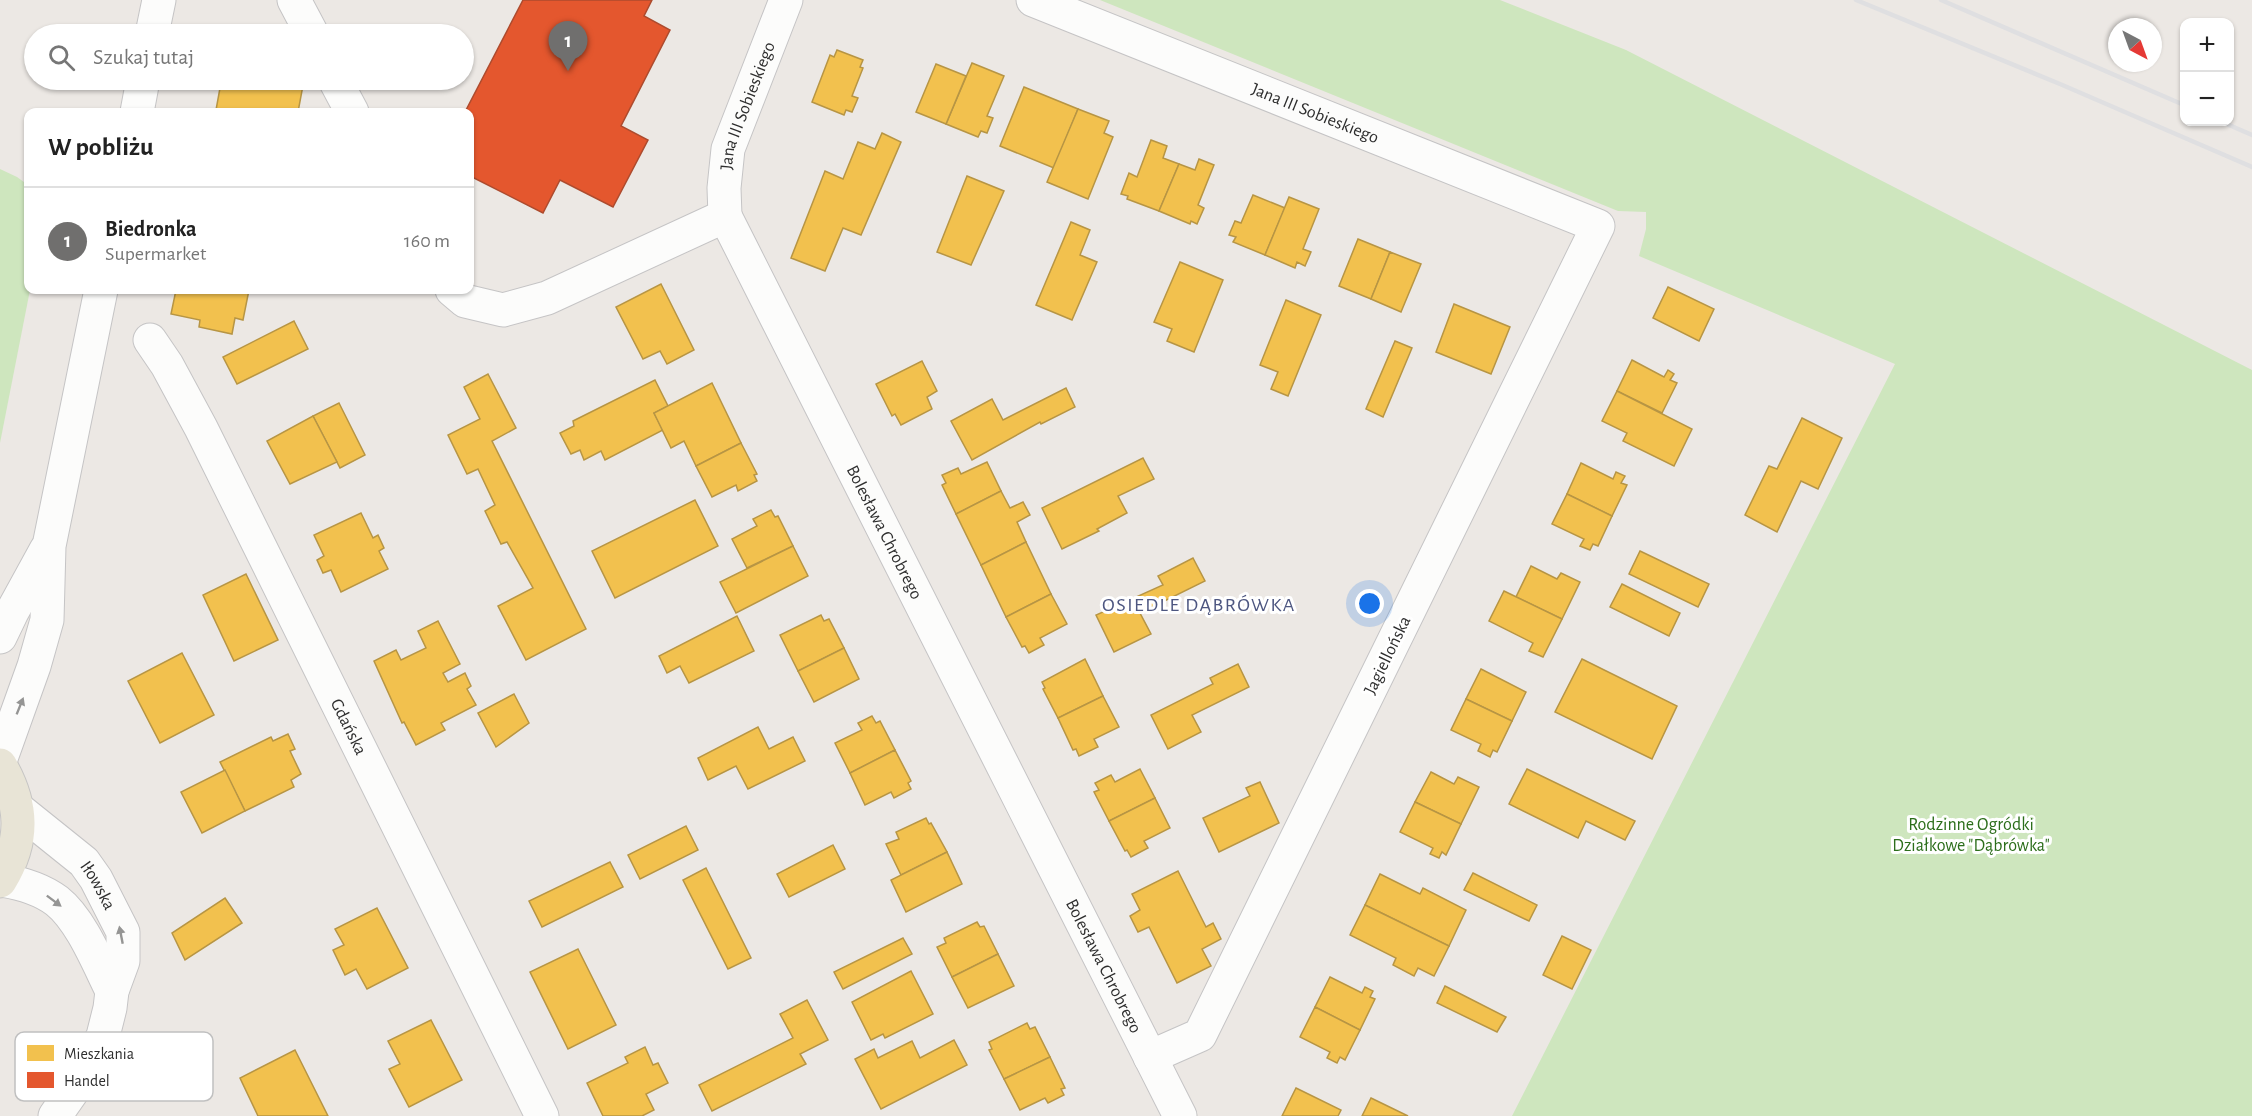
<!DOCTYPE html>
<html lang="pl">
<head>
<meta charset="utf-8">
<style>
  :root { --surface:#fff; --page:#f6f6f6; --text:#222; --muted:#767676; --line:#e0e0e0; --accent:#706f6e }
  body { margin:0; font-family:"Alegreya Sans",sans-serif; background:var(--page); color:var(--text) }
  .controls { position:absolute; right:18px; top:18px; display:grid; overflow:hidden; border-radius:12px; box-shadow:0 2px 4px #0004 }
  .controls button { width:54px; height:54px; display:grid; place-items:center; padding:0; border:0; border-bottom:2px solid var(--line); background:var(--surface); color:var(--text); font:30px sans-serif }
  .compass { position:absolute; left:2108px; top:18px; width:54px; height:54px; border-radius:50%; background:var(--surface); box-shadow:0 2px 4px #0004; rotate:139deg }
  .you { position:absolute; left:1370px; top:604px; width:21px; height:21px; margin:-15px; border:4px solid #fff; border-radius:50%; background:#1a73e8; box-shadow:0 0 0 9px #1a73e833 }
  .badge { display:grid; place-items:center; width:39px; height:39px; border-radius:50%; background:var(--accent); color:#fff; font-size:20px; font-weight:700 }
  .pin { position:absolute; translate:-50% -50px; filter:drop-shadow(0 2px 3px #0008) }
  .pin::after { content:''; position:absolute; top:32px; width:21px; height:18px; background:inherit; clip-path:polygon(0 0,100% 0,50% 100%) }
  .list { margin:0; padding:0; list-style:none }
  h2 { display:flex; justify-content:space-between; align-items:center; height:78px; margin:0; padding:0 24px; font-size:26px }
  h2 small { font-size:20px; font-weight:400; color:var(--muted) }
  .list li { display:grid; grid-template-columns:39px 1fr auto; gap:18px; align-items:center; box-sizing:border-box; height:108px; padding:0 24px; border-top:2px solid var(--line) }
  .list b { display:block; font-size:22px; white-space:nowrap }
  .list p { margin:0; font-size:20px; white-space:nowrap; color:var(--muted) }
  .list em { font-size:20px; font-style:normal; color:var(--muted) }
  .icon { flex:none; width:33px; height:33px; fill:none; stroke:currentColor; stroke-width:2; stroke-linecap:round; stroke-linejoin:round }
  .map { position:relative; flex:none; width:2252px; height:1116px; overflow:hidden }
  .search { position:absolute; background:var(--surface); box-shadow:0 2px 4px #0004; left:24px; top:24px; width:450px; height:66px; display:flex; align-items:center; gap:15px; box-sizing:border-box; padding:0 21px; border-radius:33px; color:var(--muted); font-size:22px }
  .panel { position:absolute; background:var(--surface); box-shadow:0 2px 4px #0004; left:24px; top:108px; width:450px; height:186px; border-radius:12px }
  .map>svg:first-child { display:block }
</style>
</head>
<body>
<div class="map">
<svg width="2252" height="1116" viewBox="0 0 2252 1116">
  <rect width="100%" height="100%" fill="#ece8e4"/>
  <!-- green -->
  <g fill="#cee6be">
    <polygon points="1100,0 1500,0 1626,50 2252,370 2252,1116 1512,1116 1895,364 1639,256 1646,229 1646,212 1618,211"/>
    <polygon points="0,169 17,177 28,185 30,290 0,443"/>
  </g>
  <!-- homes -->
  <g fill="#f2c14e" stroke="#b79544" stroke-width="1.5">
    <polygon points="236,25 277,33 277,34 234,34"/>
    <polygon points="837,50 863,60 860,67 863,68 852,96 858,98 852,112 846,110 844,115 812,102 830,55 834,57"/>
    <polygon points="972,63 1004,76 987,116 993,118 987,133 981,131 978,137 946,124"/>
    <polygon points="936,64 966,76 946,124 916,112"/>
    <polygon points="226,80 304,80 298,112 229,112 216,110 220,88 224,89"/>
    <polygon points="1024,87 1078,109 1054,168 1000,146"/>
    <polygon points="1078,109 1109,121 1104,133 1113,137 1088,199 1047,182"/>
    <polygon points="882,133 901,142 861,235 843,228 825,271 791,258 825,171 843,179 858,142 875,149"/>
    <polygon points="1151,140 1167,146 1163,158 1179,164 1159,211 1127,199 1128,196 1121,194 1129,173 1137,177"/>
    <polygon points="1199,159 1214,165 1198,205 1204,208 1197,224 1191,221 1190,224 1159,211 1179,164 1195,170"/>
    <polygon points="967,176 1004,191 971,265 937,252"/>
    <polygon points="1253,195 1285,208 1265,255 1233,242 1236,237 1229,235 1235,221 1241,223"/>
    <polygon points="1289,197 1319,209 1303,249 1311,252 1305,266 1297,262 1295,268 1265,255"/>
    <polygon points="1071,222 1090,230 1080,255 1097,262 1072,320 1036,305"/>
    <polygon points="1358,239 1390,252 1371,299 1339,286"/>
    <polygon points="1390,252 1421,264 1401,312 1371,299"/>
    <polygon points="1180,262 1223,280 1194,352 1167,341 1172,329 1154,322"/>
    <polygon points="661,284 694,350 667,364 660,351 643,359 616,307"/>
    <polygon points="1668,287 1714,309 1699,341 1653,318"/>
    <polygon points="176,290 249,290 243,320 235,318 232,334 199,327 200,320 171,314"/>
    <polygon points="1286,300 1321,315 1288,396 1271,389 1278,372 1260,365"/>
    <polygon points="1454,304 1510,327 1491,374 1436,352"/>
    <polygon points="294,321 308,349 237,384 223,357"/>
    <polygon points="1395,341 1412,348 1383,417 1366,409"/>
    <polygon points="1632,360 1664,377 1668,370 1674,374 1670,380 1677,383 1662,413 1617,391"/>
    <polygon points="922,361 937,391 927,397 932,409 901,425 895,414 892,416 876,384"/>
    <polygon points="488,374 516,428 492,441 586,629 526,660 498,606 533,588 507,542 501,544 485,511 495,505 478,469 467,474 448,435 480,419 464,387"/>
    <polygon points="655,380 668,406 654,413 663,430 605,460 601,451 584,460 580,450 571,454 560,433 574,426 573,421"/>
    <polygon points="712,383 741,443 696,466 684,441 671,448 654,413"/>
    <polygon points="1066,388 1075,407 1041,424 1040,422 972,460 951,421 992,399 1003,420"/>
    <polygon points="1617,391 1692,429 1674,466 1623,441 1627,433 1602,421"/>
    <polygon points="339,403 365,455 340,468 313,416"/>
    <polygon points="313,416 337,462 290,484 267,441"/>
    <polygon points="1802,418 1842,438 1818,489 1801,481 1777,532 1745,515 1769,466 1777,469"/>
    <polygon points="741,443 757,474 754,475 757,481 738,491 736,485 712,497 696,466"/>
    <polygon points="1143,458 1154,479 1118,496 1127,513 1097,529 1099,531 1062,549 1042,508"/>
    <polygon points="987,462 1001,491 956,514 942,485 946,483 942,475 958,468 961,474"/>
    <polygon points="1581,463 1613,479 1616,472 1625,476 1621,483 1627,485 1612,516 1567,494"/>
    <polygon points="1001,491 1010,508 1023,502 1030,515 1017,522 1026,542 981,565 956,514"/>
    <polygon points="1567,494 1612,516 1598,546 1593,544 1590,550 1580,546 1584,539 1552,524"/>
    <polygon points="695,500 718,546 615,598 592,551"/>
    <polygon points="771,510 775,517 778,516 793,546 747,568 732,539 757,526 753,519"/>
    <polygon points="361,513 373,538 378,535 384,548 379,551 388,569 341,592 331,570 323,573 317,560 324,556 314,535"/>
    <polygon points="1026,542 1051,594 1006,617 981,565"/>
    <polygon points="793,546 808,576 736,613 720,582"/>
    <polygon points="1640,551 1709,584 1698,607 1629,574"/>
    <polygon points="1193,558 1205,581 1140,613 1151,634 1114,652 1096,615 1163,585 1158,576"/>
    <polygon points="1531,566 1557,579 1561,573 1580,582 1562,619 1516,597"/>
    <polygon points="246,574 278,640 234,661 203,595"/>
    <polygon points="1622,584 1680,613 1669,636 1610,607"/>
    <polygon points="1504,591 1562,619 1543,657 1529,651 1533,643 1489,621"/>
    <polygon points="1051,594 1067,624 1040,638 1044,645 1029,653 1025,646 1022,647 1006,617"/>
    <polygon points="821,615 824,621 829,619 844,648 798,671 780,635"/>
    <polygon points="737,616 754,651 689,683 680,666 667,673 659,656"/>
    <polygon points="438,621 460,664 443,673 448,682 465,673 471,686 467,689 476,705 441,723 445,730 416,745 404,722 402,723 374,661 396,650 401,660 426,648 418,631"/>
    <polygon points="844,648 859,679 814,702 798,671"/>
    <polygon points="182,653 214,715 160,743 128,681"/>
    <polygon points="1085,659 1103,696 1058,718 1043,689 1045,688 1042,682"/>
    <polygon points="1582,659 1677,706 1652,759 1555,712"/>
    <polygon points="1238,664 1249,687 1192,715 1201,732 1168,749 1151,715 1213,684 1210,678"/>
    <polygon points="1481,669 1526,692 1512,721 1466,699"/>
    <polygon points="514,694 529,723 496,747 478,713"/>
    <polygon points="1103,696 1119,727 1094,739 1098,747 1079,756 1076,749 1073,750 1058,718"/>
    <polygon points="1466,699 1512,721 1497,752 1493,750 1490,757 1478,751 1481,744 1451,730"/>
    <polygon points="872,716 876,723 880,721 895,750 850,773 835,743 862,730 858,723"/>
    <polygon points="758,727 769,749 793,737 805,761 748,789 736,766 708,780 698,758"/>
    <polygon points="288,734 295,749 290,751 301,774 291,780 294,787 245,811 220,762 271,737 273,741"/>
    <polygon points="895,750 911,781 908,783 911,789 894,798 891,792 865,805 850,773"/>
    <polygon points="1140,769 1155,798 1109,821 1094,792 1099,790 1095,783 1111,775 1115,782"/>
    <polygon points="1527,769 1635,821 1625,840 1586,821 1578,838 1509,804"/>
    <polygon points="225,770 245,811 202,833 181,792"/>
    <polygon points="1431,772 1454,784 1458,777 1479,787 1461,824 1415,802"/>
    <polygon points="1260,782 1279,823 1219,852 1203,818 1250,796 1246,788"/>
    <polygon points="1155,798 1170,828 1144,841 1148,848 1131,857 1127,850 1125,851 1109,821"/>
    <polygon points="1415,802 1461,824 1446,855 1442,852 1439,858 1430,854 1433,848 1400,832"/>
    <polygon points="926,818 929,824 931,823 947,852 901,875 886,844 899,839 896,832"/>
    <polygon points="686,826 698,850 640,879 628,855"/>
    <polygon points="833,845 845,869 789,897 777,874"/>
    <polygon points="947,852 962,884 906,912 891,880"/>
    <polygon points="610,862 623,887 542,927 529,901"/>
    <polygon points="706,868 751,958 728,969 683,880"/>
    <polygon points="1178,871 1206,927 1213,923 1221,939 1202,949 1211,966 1177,983 1149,927 1138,932 1130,916 1140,910 1132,894"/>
    <polygon points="1473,873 1537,905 1529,921 1464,890"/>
    <polygon points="1380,874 1420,894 1423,888 1466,910 1449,946 1365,905"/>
    <polygon points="225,898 242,923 185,960 172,933"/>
    <polygon points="1365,905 1449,946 1434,976 1418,968 1414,976 1393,965 1396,958 1350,935"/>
    <polygon points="377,908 408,968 367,989 356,969 345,975 333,950 344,945 335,929"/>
    <polygon points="977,922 980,927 984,926 998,954 952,977 937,947 946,943 944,938"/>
    <polygon points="1562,936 1591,950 1572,989 1543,975"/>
    <polygon points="903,938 912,954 843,989 834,972"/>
    <polygon points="578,949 616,1025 568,1049 530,972"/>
    <polygon points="998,954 1014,986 968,1008 952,977"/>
    <polygon points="911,971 933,1014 885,1038 883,1034 871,1040 852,1002"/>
    <polygon points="1330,977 1362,993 1365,987 1373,991 1370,997 1375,999 1360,1030 1315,1007"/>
    <polygon points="1445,986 1506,1017 1497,1032 1437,1003"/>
    <polygon points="807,1000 828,1040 800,1054 806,1064 712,1111 699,1085 793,1038 780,1014"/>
    <polygon points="1315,1007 1360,1030 1345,1060 1340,1057 1337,1063 1327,1058 1330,1052 1300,1037"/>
    <polygon points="431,1020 462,1080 409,1107 389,1069 400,1064 388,1041"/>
    <polygon points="1027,1023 1030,1029 1035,1027 1050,1057 1004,1079 989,1050 992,1049 989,1042"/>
    <polygon points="954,1040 967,1065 881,1109 855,1059 874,1049 878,1058 912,1041 920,1058"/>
    <polygon points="645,1047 653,1065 658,1063 668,1083 646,1094 654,1110 642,1116 603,1116 587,1083 628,1063 625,1057"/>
    <polygon points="295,1050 328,1116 258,1116 240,1078"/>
    <polygon points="1050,1057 1065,1088 1061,1089 1064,1095 1048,1103 1045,1098 1020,1110 1004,1079"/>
    <polygon points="1296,1088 1341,1110 1338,1116 1282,1116"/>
    <polygon points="1371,1098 1408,1116 1362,1116"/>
  </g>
  <!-- shops -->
  <polygon fill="#e4572e" stroke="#ad4b2e" stroke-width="1.5" points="523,0 652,0 644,16 670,30 621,126 648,140 613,207 560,180 543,213 470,176 470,112 465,112"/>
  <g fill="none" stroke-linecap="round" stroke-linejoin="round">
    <defs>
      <g id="street">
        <polyline points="294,0 312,34"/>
        <path id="s1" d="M1033,0L1598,226L1200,1035L1150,1057"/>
        <polyline points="335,80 352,112"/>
        <path id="s2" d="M725,216L724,188L728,149L786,0"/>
        <path id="s3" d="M452,290L465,301L503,310L547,298L725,216L1180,1116"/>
        <path id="s4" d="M150,340L167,365L201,428L542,1116"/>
        <path id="s5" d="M18,809L84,862L96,879L123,932V961L112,991L110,1008L103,1036L76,1086L55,1116"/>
        <path d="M1,880C20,883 41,889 57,901C81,920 98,963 112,991"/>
      </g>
      <g id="secondary">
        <polyline points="152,34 159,0"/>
        <polyline points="137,112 143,80"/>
        <polyline points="0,637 12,612 46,550"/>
        <polyline points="0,761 34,666 47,620 49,546 101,290"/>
      </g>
      <path id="primary" d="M0,765C23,805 25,840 0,881"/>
    </defs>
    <!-- street casing -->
    <use href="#street" stroke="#c5c4c5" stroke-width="35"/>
    <!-- secondary casing -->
    <use href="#secondary" stroke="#c5c4c5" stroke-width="35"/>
    <!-- primary casing -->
    <use href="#primary" stroke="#c6c5c4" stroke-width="35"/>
    <!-- street -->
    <use href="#street" stroke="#fcfcfb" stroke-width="33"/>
    <!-- secondary -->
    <use href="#secondary" stroke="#fcfcfb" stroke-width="33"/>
    <!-- primary -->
    <use href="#primary" stroke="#e8e4d6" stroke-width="33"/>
    <!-- rail -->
    <g stroke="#dfdfe1" stroke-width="4.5">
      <polyline points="1856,0 2060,84 2252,167"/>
      <polyline points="1941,0 2184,105"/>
      <polyline points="2222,122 2252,135"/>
    </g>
  </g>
  <!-- one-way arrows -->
  <defs><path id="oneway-solid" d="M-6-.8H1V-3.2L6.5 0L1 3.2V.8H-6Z" transform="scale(1.5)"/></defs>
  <g fill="#959594">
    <use href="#oneway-solid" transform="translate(20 706) rotate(-68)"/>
    <use href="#oneway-solid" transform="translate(54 901) rotate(37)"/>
    <use href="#oneway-solid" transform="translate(121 935) rotate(-101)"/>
  </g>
  <g text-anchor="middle" stroke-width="6" stroke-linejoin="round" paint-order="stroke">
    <!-- street labels -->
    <g font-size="18" fill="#2e2e2e" stroke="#fff">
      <text dy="6" stroke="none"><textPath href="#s2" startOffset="114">Jana III Sobieskiego</textPath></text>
      <text dy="6" stroke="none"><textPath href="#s1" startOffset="304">Jana III Sobieskiego</textPath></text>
      <text dy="6" stroke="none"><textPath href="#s3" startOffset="652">Bolesława Chrobrego</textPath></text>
      <text transform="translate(1387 655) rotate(-64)" y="6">Jagiellońska</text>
      <text dy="6" stroke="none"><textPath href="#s4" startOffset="435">Gdańska</textPath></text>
      <text dy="6" stroke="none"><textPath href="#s5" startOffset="112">Iłowska</textPath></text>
      <text dy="6" stroke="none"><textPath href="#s3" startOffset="1138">Bolesława Chrobrego</textPath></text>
    </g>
    <!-- park labels -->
    <g font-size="18" fill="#2c6e1b" stroke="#fff">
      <text x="1971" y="830">Rodzinne Ogródki<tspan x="1971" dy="21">Działkowe "Dąbrówka"</tspan></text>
    </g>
    <!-- neighbourhood labels -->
    <g font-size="20" letter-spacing="1.5" fill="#4d5680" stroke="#fff">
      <text x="1199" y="611">OSIEDLE DĄBRÓWKA</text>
    </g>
  </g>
  <!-- legend -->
  <rect x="15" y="1032" width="198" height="69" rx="9" fill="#fff" stroke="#c0c0c0" stroke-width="1.5"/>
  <rect x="27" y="1045" width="27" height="16" fill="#f2c14e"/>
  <rect x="27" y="1072" width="27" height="16" fill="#e4572e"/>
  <g font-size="16" fill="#2e2e2e">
    <text x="64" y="1059">Mieszkania</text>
    <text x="64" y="1086">Handel</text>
  </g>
</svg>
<div class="controls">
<button>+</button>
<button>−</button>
</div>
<svg class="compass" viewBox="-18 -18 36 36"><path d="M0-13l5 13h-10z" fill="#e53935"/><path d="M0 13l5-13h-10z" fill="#767676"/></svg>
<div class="you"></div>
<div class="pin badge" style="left:568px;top:71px">1</div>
<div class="search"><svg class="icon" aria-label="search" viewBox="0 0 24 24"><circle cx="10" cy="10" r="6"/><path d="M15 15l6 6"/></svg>Szukaj tutaj</div>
<section class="panel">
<h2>W pobliżu<small></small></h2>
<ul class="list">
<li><span class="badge">1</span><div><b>Biedronka</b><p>Supermarket</p></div><em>160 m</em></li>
</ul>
</section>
</div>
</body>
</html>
